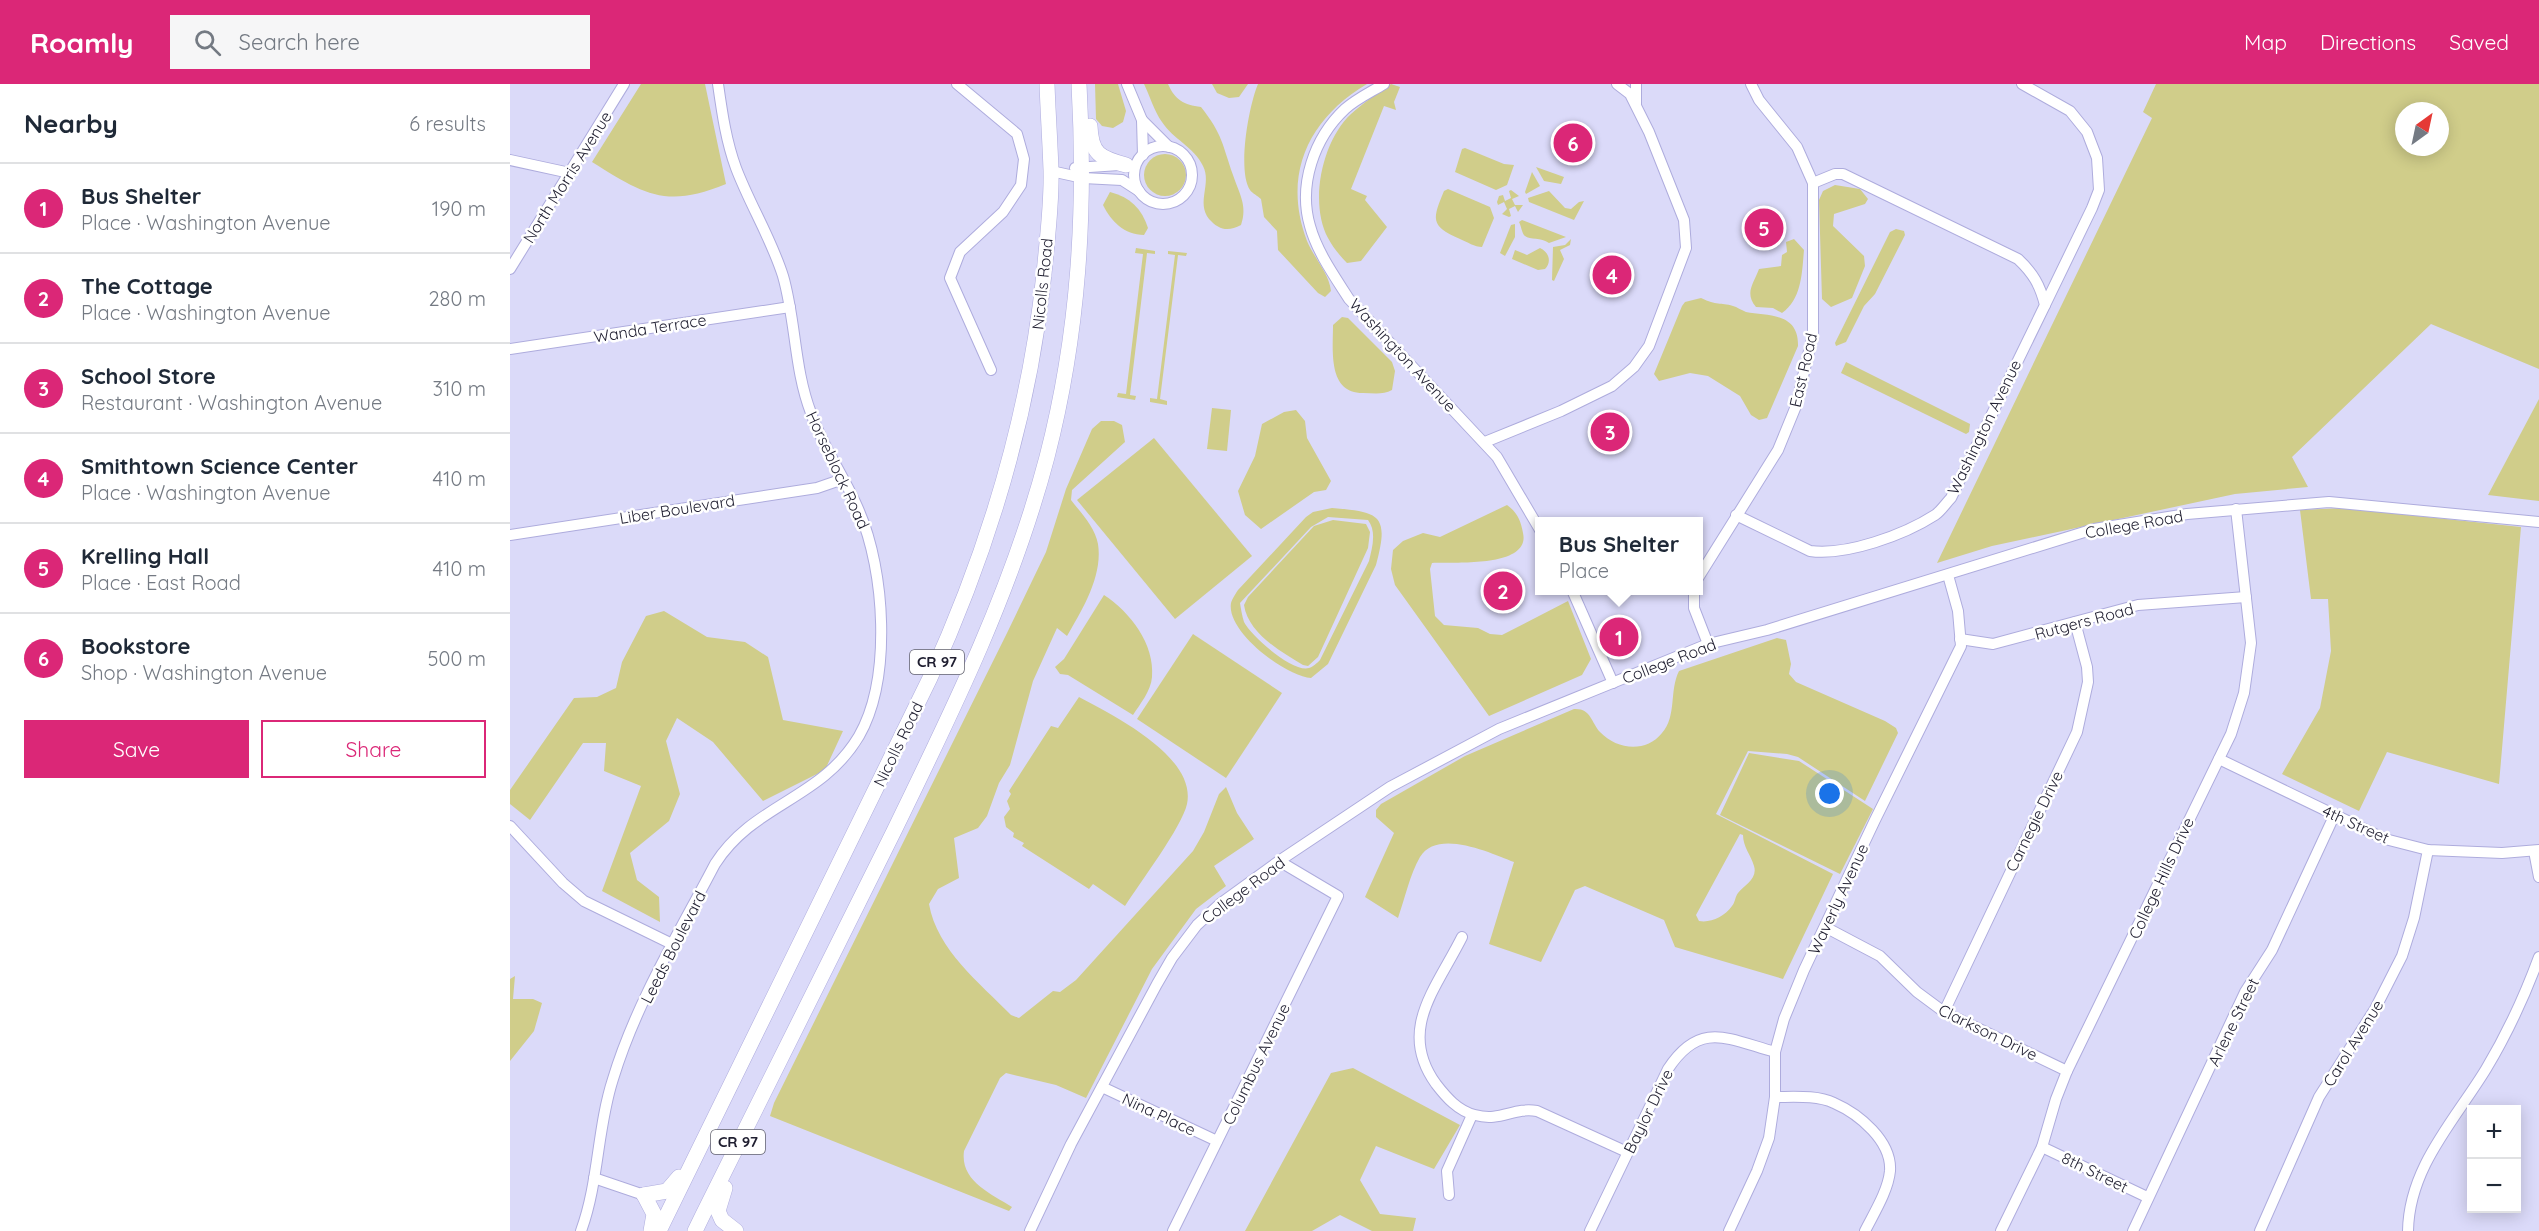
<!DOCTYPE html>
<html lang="en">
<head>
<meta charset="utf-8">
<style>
  :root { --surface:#fff; --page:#f6f6f7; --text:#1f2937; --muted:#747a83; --line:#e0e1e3; --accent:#db2777 }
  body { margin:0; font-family:Quicksand,sans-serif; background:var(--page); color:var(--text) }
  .controls { position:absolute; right:18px; bottom:18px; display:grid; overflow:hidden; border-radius:0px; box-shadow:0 3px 15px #0003 }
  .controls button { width:54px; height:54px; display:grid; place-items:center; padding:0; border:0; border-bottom:2px solid var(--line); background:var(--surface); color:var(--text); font:30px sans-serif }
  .compass { position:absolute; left:1885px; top:18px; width:54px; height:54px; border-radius:50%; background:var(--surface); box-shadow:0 3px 15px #0003; rotate:33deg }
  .you { position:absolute; left:1320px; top:710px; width:21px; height:21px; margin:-15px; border:4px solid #fff; border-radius:50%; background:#1a73e8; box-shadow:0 0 0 9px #1a73e833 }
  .badge { display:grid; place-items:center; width:39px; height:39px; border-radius:50%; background:var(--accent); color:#fff; font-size:20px; font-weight:700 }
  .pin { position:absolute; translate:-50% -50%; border:3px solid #fff; box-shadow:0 2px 6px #0006 }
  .popup { position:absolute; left:1025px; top:433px; width:168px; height:78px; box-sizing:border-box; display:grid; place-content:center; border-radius:0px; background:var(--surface); filter:drop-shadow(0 2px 4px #0005); font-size:20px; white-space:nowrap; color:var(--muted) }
  .popup b { font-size:22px; color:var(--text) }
  .popup::after { content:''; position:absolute; left:50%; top:100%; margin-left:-12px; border:12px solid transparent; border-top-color:var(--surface) }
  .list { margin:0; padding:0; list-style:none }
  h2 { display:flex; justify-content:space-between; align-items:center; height:78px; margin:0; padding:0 24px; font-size:26px }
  h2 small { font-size:20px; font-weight:400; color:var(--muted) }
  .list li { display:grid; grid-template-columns:39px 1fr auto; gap:18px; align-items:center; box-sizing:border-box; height:90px; padding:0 24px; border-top:2px solid var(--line) }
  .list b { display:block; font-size:22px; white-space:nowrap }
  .list p { margin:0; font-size:20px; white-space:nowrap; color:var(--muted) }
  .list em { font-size:20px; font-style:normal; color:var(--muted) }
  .actions { display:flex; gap:12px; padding:18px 24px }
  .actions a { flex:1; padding:14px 0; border:2px solid var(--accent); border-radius:0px; text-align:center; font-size:21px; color:var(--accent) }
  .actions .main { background:var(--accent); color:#fff }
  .icon { flex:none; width:33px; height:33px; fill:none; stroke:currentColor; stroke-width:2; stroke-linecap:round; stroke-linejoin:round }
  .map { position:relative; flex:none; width:2029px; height:1147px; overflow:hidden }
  header { display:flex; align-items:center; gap:36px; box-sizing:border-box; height:84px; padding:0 30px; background:var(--accent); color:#fff }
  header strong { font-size:28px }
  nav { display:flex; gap:33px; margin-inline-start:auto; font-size:21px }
  .search { width:420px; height:54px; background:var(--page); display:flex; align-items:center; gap:15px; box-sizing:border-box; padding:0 21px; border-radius:0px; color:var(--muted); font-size:22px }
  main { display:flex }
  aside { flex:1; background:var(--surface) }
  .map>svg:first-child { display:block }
</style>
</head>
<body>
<header>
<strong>Roamly</strong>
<div class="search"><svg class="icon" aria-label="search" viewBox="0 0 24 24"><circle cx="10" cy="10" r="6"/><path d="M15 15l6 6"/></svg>Search here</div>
<nav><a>Map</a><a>Directions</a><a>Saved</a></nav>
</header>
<main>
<aside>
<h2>Nearby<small>6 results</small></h2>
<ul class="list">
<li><span class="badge">1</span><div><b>Bus Shelter</b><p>Place · Washington Avenue</p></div><em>190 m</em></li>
<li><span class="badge">2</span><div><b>The Cottage</b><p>Place · Washington Avenue</p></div><em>280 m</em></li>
<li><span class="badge">3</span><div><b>School Store</b><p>Restaurant · Washington Avenue</p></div><em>310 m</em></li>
<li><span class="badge">4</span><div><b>Smithtown Science Center</b><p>Place · Washington Avenue</p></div><em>410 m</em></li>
<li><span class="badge">5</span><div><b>Krelling Hall</b><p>Place · East Road</p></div><em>410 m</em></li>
<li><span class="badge">6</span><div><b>Bookstore</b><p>Shop · Washington Avenue</p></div><em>500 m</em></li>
</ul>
<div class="actions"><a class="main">Save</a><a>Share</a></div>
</aside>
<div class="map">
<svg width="2029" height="1147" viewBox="0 0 2029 1147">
  <rect width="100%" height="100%" fill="#dbdaf9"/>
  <!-- green -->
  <g fill="#d0cd8a" fill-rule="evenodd">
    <path d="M131,0H195L216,100C156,125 133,110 82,78Z"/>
    <polygon points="585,0 608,0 616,27 613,38 603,44 592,42 586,35"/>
    <path d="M634,0H658C665,16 674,21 691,23C713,51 712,60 723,91C729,109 738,122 731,141C718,148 709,146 699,135C686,118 702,100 693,82C684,63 663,55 652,38C644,27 640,12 634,0Z"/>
    <polygon points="702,0 738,0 729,13 719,14 707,9"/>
    <path d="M748,0H857C798,35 772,91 797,157C804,174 819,189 821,207L815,213L808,209L768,166L767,147L754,133L751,115C748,112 742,109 740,106C727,86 739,21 748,0Z"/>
    <path d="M881,0L890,3L884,18L886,26L874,22L841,105L857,112L855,116L877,143L851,177L837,179C830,172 822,162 818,154C799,119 812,57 841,30C853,19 868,9 881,0Z"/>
    <path d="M1646,0H2029V285L1921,240L1782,373L1798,403L1725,410L1482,462L1427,479L1642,34L1633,28ZM1894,27H1930V63H1894Z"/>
    <polygon points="955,64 994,80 1004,81 997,101 986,106 945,88 952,65"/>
    <circle cx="655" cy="91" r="21"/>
    <polygon points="1026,83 1054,93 1051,100 1034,97"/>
    <polygon points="1022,88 1030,102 1016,110 1015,108"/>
    <polygon points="1325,101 1350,105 1358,115 1355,120 1324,130 1323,142 1354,172 1355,182 1342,214 1321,223 1312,215 1309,116 1313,107"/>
    <path d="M938,105L980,123L984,134L972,163C965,163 957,158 950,155C919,142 923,134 934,107Z"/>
    <polygon points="1001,106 1009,112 1002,115 1005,121 1013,121 1008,128 1005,122 999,125 1001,132 999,133 992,130 997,125 994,118 988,121 987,118 989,112 993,111 995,117 1001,114 999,107"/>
    <polygon points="1039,107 1055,124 1061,125 1069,118 1074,117 1064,136 1019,118 1018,114"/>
    <path d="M600,108C620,113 632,125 638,144L634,151C614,151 601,137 593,121Z"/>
    <path d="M1012,136L1056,153L1039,159C1031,153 1020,156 1015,152C1012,150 1011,141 1009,138Z"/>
    <polygon points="1005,140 1005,153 995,172 990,169 1001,141"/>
    <polygon points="1386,145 1394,147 1395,151 1365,210 1354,222 1336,258 1326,262 1325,259 1380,148"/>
    <polygon points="1061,155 1060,161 1050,166 1054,175 1044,197 1042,196 1043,163 1055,161"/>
    <path d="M1284,155L1294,166C1292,188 1292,215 1272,229L1263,224L1246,223C1234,209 1244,199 1249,185L1271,182L1272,171L1277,168L1276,158Z"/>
    <polygon points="626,164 645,167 645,170 637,169 620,311 626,312 625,316 607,313 608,309 616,310 633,170 625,169"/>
    <path d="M1030,164C1039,168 1042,178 1035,185L1028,186L1002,175L1005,166L1017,171Z"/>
    <polygon points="658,167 677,169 676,172 668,171 650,315 657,317 657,321 640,318 640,314 647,315 665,171 658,170"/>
    <path d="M1191,214C1207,222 1210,218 1223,222C1227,223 1231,226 1236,228C1257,232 1289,228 1288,262L1257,334L1249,336L1241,331L1230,312L1198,292L1180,289L1149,297L1144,290L1172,222L1175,218Z"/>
    <path d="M832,233L838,234L882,278L885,287L882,306C873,311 863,309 853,309C818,309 823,268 823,241Z"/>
    <polygon points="1336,278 1460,340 1459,348 1456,350 1331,289"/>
    <polygon points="2029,315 2029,417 1978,411"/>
    <polygon points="702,324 721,326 717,367 697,365"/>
    <polygon points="786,326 795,337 797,354 821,397 816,406 804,408 751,445 735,431 728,407 745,372 752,340 774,328"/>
    <path d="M591,337H604L612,341L615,358L562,406L561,416C571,429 585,443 588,460C593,492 572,526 557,552L547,544L523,597L500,681L489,699L477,732L468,744L444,754L449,794L428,805L419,820C427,866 470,899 501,931L509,934L543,907L550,908L566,896L683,767L694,748L709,710L716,703L727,729L744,755L704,782L716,802L686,825L642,885L576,1014L546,1001L496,989L490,994L454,1067C450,1097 480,1109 502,1123L499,1127L260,1032L264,1019L497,549L536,468L556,405L582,345Z"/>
    <polygon points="644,354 742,472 665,535 567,416"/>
    <path d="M997,421C1007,428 1011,437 1013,449C1021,484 944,478 922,479L920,485L925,532L934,541L968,544L980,550L992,551L1058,517L1081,575L1072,591L979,632L885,501L881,485L883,466L893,457L913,449L930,453Z"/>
    <path d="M822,424C869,428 880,430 866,481L818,580L801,594C777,593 716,548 721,519C722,515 726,509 728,506L796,433L803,428ZM818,433L858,436C867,448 862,464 859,477L810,576C807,579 803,583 799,584C783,589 741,552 734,538C732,532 731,525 730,519L801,443Z"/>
    <polygon points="1833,424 2011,443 1989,700 1877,668 1849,727 1772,690 1810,624 1821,567 1818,515 1801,515 1790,426"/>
    <path d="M823,436L856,440L860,448L858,464L808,573L798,582L793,581C771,568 738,549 734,521L738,513L804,442Z"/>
    <path d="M594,511C620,528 645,560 642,593C641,607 630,620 623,631L558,591L550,590L545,583L554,575Z"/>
    <polygon points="154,527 197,553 235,558 258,573 273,636 333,647 315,686 253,717 203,658 167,634 156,657 170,710 159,737 120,769 127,796 149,813 150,838 92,807 131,702 94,687 96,659 73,659 20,736 0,720 0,706 64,614 87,613 106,604 112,578 136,532"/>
    <polygon points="683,550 772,609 716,694 627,635"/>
    <path d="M1267,554L1276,556L1281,580L1279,590L1286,598L1375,637L1386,644L1388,649L1355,717L1288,673L1277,670L1238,667L1206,730L1323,790L1273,895L1165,863L1154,836L1075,802L1065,806L1031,878L979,860L1004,778C981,769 927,744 910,773C900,790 895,814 888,834L855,813L884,749L866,733V726L871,720L955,672L1064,625C1081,624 1081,638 1090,648C1107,666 1136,669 1152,649C1167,632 1159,607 1169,587ZM1230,750L1233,751C1233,763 1241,771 1244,782C1248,795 1234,801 1228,809C1225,813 1225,819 1222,822C1214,833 1201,839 1189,837L1186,831Z"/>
    <path d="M569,613C602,631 687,672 677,720C672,743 629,800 615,822L583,800L579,805L512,762L514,759L503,753L504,749L496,743L494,733L500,725L497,717L501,710L499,707L541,642L548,644Z"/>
    <polygon points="1239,669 1289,677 1363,725 1330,790 1210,731"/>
    <polygon points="5,892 3,915 23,915 32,919 24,947 0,977 0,895"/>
    <polygon points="843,984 950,1041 924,1085 866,1062 850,1096 870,1130 906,1134 903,1147 862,1147 830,1131 802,1147 735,1147 821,989"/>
  </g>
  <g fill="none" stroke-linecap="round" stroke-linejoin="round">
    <defs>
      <g id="minor">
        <polyline points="447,0 507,50 514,75 511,101 493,128 450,168 440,194 481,286"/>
        <polyline points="617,0 632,36 633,71"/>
        <path d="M874,0C861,8 846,15 835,25C804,54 788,101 800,142C807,168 825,193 839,215L987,373L1030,446"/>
        <polyline points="1512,0 1560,27 1577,48 1587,74 1589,106 1582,124 1535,221"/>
        <polyline points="1126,20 1126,0"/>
        <polyline points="632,36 659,63"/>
        <circle cx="653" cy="91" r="29"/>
        <polyline points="0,76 60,89"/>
        <polyline points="565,84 609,81"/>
        <polyline points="541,87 573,94 612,96 629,107"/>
        <polyline points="0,185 114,0"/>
        <polyline points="0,265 280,223"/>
        <polyline points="975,358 1051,327 1102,302 1124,283 1139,262 1176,164 1174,136 1139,48 1120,10 1107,0"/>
        <path d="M1226,431L1300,467C1336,472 1394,451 1425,431C1431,427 1436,419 1441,414L1535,221C1530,201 1523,189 1508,175L1333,90H1325L1303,99"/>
        <polyline points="0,451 307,404 333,395"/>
        <polyline points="1188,494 1268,366 1286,322 1303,250 1303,99 1287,63 1249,16 1241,0"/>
        <polyline points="1062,506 1103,599"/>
        <polyline points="1184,506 1184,524 1198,560"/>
        <polyline points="1450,555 1483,560 1628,521 1736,513"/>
        <polyline points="1709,675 1875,755 1918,766 1992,769 2029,766"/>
        <polyline points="0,742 53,799 74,817 164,861"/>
        <polyline points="2024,767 2029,793"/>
        <polyline points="1315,843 1370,872 1407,908 1434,928 1557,987"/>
        <path d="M952,853C926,905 887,946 926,1000C936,1013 948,1027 965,1031C991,1038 1003,1023 1027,1027L1117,1068"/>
        <polyline points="1434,928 1567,648 1578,598 1577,583 1565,538"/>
        <polyline points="592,1003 707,1057"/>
        <path d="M1265,1013C1284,1013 1307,1011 1324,1019C1349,1030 1382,1057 1380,1087C1378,1107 1364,1129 1355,1147"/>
        <polyline points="1532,1063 1637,1113"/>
        <polyline points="84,1094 134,1111"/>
        <polyline points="939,1111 937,1087 962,1031"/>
        <path d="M71,1147C89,1098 87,1044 103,995C126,919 169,849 205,780C244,719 311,716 349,652C382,594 375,487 349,427C335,393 313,364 301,329C284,285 286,237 273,192C261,154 240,121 226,84C216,57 212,28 208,0"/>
        <polyline points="520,1147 561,1060 647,900 662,874 687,841 711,819 769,777 880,703 989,645 1198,560 1257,546 1584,445 1677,430 1819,418 2029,438"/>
        <polyline points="663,1147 828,812 769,777"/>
        <path d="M1080,1147L1158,985C1190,936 1218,955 1265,968"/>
        <polyline points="1219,1147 1247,1087 1259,1054 1265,1013 1265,968 1274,935 1294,886 1365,736 1451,562 1448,527 1438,491"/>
        <polyline points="1491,1147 1532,1063 1546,1015 1557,987 1721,650 1734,609 1741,559 1726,425"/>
        <polyline points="1623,1147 1735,908 1762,866 1825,730"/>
        <polyline points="1750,1147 1809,1013 1865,925 1892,872 1904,834 1918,766"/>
        <path d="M1898,1147C1899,1083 1945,1036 1976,985C1997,950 2015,911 2029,873"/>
      </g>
      <g id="highway">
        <path d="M580,42C581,70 590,74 616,81"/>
        <polyline points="215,1104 208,1127 212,1136 226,1147"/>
        <polyline points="134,1111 157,1107 169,1093"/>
        <polyline points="134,1111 144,1130 141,1147"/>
        <path d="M149,1147L420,594C479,465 519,332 534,190C537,156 542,120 541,86C540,57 538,29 537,0"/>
        <path d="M185,1147C250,1014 317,882 383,749C443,626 502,506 537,373C569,249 576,127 569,0"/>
      </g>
    </defs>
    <!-- minor casing -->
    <use href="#minor" stroke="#aeacdd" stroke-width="12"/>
    <!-- highway casing -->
    <use href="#highway" stroke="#aeacdd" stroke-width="16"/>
    <!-- minor -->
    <use href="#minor" stroke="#fff" stroke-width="10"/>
    <!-- highway -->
    <use href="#highway" stroke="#fff" stroke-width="15"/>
  </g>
  <g text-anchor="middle" stroke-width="5" stroke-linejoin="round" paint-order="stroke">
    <!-- shield labels -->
    <g fill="#fff" stroke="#62626e" stroke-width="1.5">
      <rect x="400" y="566" width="54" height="24" rx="4.5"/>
      <rect x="201" y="1046" width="54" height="24" rx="4.5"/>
    </g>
    <g font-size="15" font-weight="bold" fill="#1f1e30">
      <text x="427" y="583">CR 97</text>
      <text x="228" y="1063">CR 97</text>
    </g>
    <!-- street labels -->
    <g font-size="16" fill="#1f1e30" stroke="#fff">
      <text transform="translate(57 93) rotate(-58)" y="6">North Morris Avenue</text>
      <text transform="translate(532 200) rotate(-84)" y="6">Nicolls Road</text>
      <text transform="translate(140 244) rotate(-9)" y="6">Wanda Terrace</text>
      <text transform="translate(893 271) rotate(47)" y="6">Washington Avenue</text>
      <text transform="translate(1293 286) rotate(-77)" y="6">East Road</text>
      <text transform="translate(1474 343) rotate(-64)" y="6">Washington Avenue</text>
      <text transform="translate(328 386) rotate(65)" y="6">Horseblock Road</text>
      <text transform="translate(167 425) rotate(-9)" y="6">Liber Boulevard</text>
      <text transform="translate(1624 440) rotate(-10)" y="6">College Road</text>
      <text transform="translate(1574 537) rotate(-15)" y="6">Rutgers Road</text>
      <text transform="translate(1159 577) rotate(-21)" y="6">College Road</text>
      <text transform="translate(388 660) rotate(-64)" y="6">Nicolls Road</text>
      <text transform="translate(1524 737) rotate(-64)" y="6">Carnegie Drive</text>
      <text transform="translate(1846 740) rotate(24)" y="6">4th Street</text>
      <text transform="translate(1651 794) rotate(-65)" y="6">College Hills Drive</text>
      <text transform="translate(733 806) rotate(-37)" y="6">College Road</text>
      <text transform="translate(1328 815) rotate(-65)" y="6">Waverly Avenue</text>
      <text transform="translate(163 863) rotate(-63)" y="6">Leeds Boulevard</text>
      <text transform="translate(1723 938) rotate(-64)" y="6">Arlene Street</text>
      <text transform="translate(1478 948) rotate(26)" y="6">Clarkson Drive</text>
      <text transform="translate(1843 959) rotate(-58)" y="6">Carol Avenue</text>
      <text transform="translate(746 980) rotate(-64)" y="6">Columbus Avenue</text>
      <text transform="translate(1138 1027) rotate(-64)" y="6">Baylor Drive</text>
      <text transform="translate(649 1030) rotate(25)" y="6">Nina Place</text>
      <text transform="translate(1585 1088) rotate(26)" y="6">8th Street</text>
    </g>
  </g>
</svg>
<div class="controls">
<button>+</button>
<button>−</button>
</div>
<svg class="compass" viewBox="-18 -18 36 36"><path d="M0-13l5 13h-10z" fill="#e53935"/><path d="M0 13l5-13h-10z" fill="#747a83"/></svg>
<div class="you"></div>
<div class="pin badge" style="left:1109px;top:553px">1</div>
<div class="popup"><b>Bus Shelter</b>Place</div>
<div class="pin badge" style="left:993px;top:507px">2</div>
<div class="pin badge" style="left:1100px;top:348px">3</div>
<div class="pin badge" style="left:1102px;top:191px">4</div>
<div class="pin badge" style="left:1254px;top:144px">5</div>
<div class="pin badge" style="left:1063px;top:59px">6</div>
</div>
</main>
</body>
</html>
